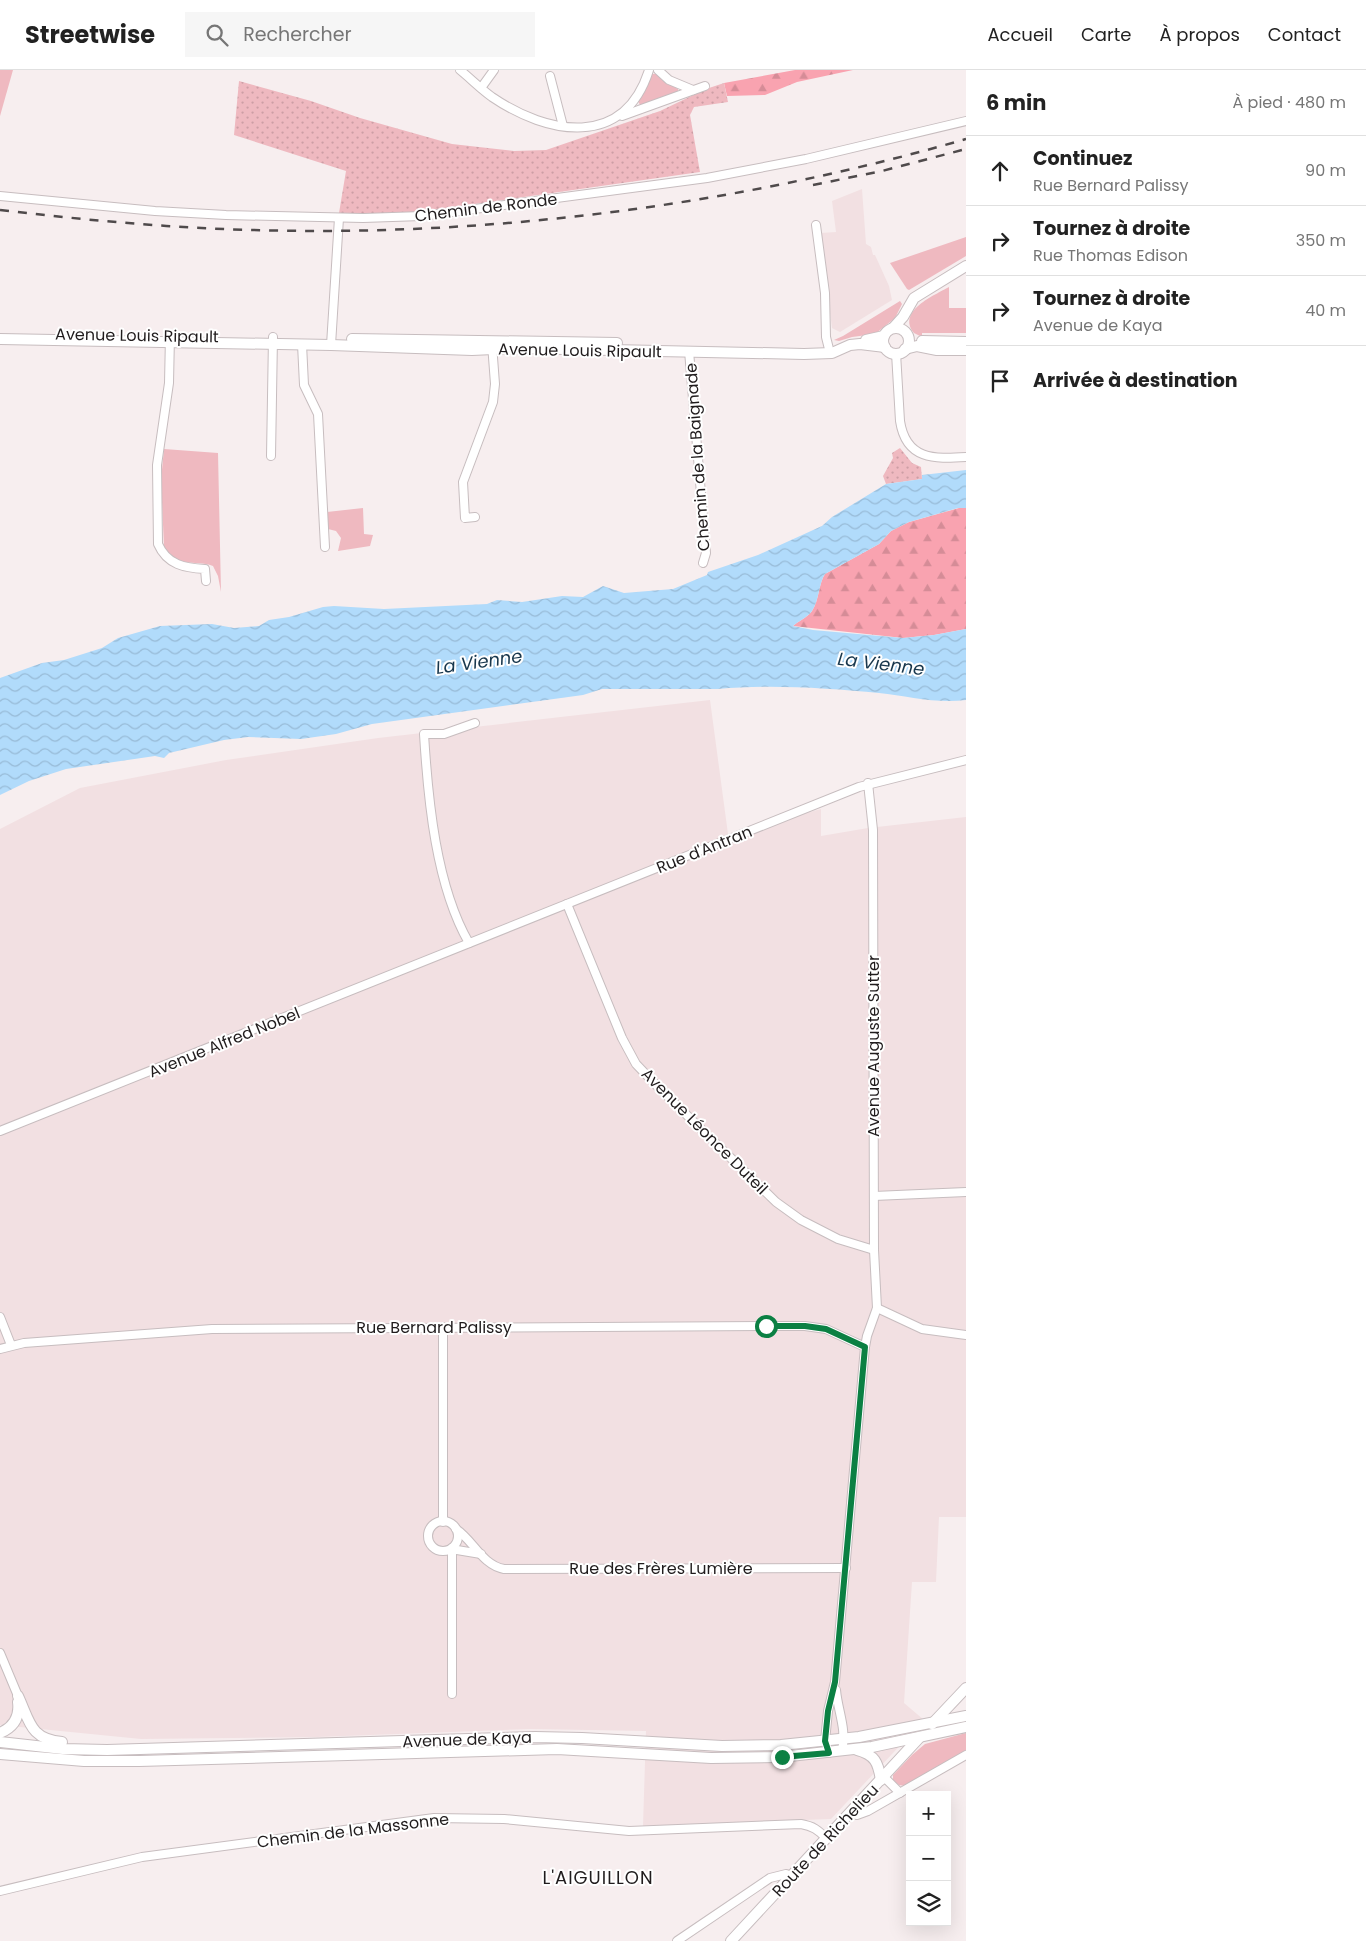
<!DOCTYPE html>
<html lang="fr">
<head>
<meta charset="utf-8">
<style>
  :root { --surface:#fff; --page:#f6f6f6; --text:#222; --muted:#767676; --line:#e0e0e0 }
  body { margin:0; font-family:Poppins,sans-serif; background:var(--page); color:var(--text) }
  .controls { position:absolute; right:15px; bottom:15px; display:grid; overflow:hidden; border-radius:0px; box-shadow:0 5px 20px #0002 }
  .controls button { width:45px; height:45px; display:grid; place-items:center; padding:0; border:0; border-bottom:1px solid var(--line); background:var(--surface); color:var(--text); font:25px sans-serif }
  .stop { position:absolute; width:15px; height:15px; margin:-11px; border:4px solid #0b8043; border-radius:50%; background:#fff }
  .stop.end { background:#0b8043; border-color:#fff; box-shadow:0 1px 5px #0008 }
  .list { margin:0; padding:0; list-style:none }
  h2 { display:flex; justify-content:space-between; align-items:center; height:65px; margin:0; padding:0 20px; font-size:21px }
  h2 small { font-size:16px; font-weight:400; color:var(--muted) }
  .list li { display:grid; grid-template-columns:32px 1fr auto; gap:15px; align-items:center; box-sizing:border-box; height:70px; padding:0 20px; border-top:1px solid var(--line) }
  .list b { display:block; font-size:19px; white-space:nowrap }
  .list p { margin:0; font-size:16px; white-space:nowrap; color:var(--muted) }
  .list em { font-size:16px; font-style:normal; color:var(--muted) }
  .icon { flex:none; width:28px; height:28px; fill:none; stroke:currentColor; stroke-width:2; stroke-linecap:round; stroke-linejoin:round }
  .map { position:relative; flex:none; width:966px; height:1871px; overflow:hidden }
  header { display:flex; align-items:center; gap:30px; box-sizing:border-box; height:70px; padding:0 25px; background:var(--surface); border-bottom:1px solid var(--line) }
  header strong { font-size:24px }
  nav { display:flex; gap:28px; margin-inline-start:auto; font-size:18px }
  .search { width:350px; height:45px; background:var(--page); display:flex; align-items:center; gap:12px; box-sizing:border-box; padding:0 18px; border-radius:0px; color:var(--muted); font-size:19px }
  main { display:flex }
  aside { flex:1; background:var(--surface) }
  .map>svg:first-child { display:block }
</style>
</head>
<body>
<header>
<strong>Streetwise</strong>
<div class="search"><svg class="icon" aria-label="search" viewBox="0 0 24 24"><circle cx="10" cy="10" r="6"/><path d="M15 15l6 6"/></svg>Rechercher</div>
<nav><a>Accueil</a><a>Carte</a><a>À propos</a><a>Contact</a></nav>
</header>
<main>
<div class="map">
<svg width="966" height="1871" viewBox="0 0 966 1871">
  <defs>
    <pattern id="forest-firs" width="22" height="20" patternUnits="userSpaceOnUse" patternTransform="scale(1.25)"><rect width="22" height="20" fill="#f9a3b0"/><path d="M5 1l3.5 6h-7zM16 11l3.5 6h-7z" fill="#d58c97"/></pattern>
    <pattern id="park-dots" width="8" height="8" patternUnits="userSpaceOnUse" patternTransform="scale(1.25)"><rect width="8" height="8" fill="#efb9c0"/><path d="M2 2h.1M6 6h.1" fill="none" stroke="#cd9ea5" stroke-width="1.8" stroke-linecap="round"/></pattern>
    <pattern id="water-waves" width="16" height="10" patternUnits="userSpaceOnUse" patternTransform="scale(1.25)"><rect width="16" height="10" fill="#b1dbfb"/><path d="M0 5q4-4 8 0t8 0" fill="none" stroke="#98bbd7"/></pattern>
  </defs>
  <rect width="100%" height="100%" fill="#f7eeef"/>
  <!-- built -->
  <g fill="#f2e0e2">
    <polygon points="862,119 866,174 871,177 873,185 875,185 889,216 892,230 840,262 832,258 820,163 836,162 832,131"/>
    <polygon points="710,630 728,764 821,739 821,766 868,758 966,747 966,1447 939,1447 936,1512 912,1512 904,1633 924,1650 831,1749 643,1756 646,1661 531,1659 317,1667 141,1669 0,1655 0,759 80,718 226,690 378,668"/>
  </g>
  <!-- grass -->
  <g fill="#efb9c0">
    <polygon points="0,0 13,0 0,46"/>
    <polygon points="652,4 656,4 662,10 678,19 678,22 640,35 638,31"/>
    <polygon points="966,167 966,186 909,220 907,219 890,193"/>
    <path d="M949,217V238H966V263H922V267L914,263C896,241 935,225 949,217Z"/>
    <polygon points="900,231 902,234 895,248 875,264 852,267 839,271 834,270 843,266"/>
    <path d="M164,379L218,383L221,522L218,506L213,496C194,489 176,499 164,476L161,410Z"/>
    <polygon points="363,438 364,464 373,465 370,476 338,481 341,468 336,461 328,459 327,442"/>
    <polygon points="966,1663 966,1682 905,1716 899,1715 893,1711 893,1705 912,1685 925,1674"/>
  </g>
  <!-- forest -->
  <g fill="url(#forest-firs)">
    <polygon points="795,0 853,0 797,12 765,25 727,26 724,13"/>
    <path d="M959,438H966V559L934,565L903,568L793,556C798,551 807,548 812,541C819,531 819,512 825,504L879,474L891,461L909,452Z"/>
  </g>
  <!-- park -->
  <g fill="url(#park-dots)">
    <polygon points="239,11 311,31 360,48 452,74 514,81 546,80 660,41 706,19 724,13 728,32 694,37 690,45 700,102 439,139 392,144 339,143 346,101 234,65"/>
    <polygon points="900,378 912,393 921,397 922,409 886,414 883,406 893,388 892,383"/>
  </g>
  <!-- water -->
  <path fill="url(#water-waves)" d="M966,400V438H958L909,452L891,461L879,474L825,504C819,512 819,531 812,541C807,548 798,551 793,556L813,560L903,568L934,565L966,559V630C937,634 907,626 879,623C829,618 767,614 718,619H602L583,625L372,654L336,664L301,669L248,667L224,670L169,683L164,688L155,686L66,699L29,711L0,725V608L42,593L64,590L102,578L118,568L160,556L212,554L234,558L259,556L269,550L289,547L323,537L334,536L384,539L487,534L497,530L522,532L562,526L583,527L603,516L624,523L673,519L707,505L708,502L758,485L822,456L832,447L886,414L922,409V405Z"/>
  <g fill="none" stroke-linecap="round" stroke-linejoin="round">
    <defs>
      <g id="minor">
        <path d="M460,0C471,9 481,19 492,27C548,65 624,79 649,0"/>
        <polyline points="658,0 669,10 693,20"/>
        <polyline points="550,6 563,56"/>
        <polyline points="481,18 494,0"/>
        <polyline points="622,46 705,16"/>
        <polyline points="0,126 155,141 226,145 363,148 422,146 707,108 806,89 966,51"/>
        <polyline points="816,155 825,223 826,267 830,283"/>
        <path d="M170,266L169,313L157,395L158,474C167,495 185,498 205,499L206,511"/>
        <polyline points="302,274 304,315 318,344 325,477"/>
        <polyline points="331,275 339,148"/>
        <polyline points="689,281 706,483 703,493"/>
        <path d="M896,283L900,351C906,390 934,389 966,387"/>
        <polyline points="271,386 273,267"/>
        <polyline points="475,447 465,448 463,412 493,332 495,314 492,274"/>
        <polyline points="567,834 622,968 636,994 658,1017 776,1132 801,1150 838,1169 874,1180"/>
        <path d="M469,873C436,816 428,730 424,664H444L475,653"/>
        <polyline points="0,1061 859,717 966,690"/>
        <polyline points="874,1126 966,1122"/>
        <polyline points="877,1238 922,1259 966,1265"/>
        <polyline points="0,1247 11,1275"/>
        <polyline points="443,1257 443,1452"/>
        <polyline points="0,1279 24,1273 212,1259 766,1256 805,1256 826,1259 865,1277"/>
        <circle cx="443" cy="1466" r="15"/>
        <path d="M456,1459C473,1470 482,1495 504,1499L846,1498"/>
        <polyline points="0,1583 18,1626"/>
        <path d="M836,1620C838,1642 847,1659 842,1681"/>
        <polyline points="452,1624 452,1478 457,1480 481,1484"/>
        <polyline points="829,1683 825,1671 828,1641 835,1612 865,1277 867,1266 877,1238 874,1180 873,760 868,713"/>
        <polyline points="884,1707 900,1723"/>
        <polyline points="851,1744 857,1745 868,1741 966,1685"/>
        <path d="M0,1821L142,1787L434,1748L504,1749L629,1761L801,1754C813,1756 818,1760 826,1768"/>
        <polyline points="677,1871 770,1808 786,1804 791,1806"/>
      </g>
      <g id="major">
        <polyline points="893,258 903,247 914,228 966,196"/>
        <circle cx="896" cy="271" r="13"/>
        <polyline points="0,269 331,275 472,280 518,278 804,284 832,283 850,275 860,274 885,277"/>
        <polyline points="352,269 617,273"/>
        <polyline points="866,270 884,266"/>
        <polyline points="922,271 966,272"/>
        <polyline points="905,279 917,276 937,280 966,280"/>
        <path d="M18,1626C30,1652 30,1669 62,1672"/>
        <polyline points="932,1654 966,1618"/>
        <path d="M0,1663C14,1657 20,1647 18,1632"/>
        <polyline points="0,1672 63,1679 107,1680 535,1667 582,1668 722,1676 781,1675 859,1667 966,1646"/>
        <path d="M857,1680C875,1685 878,1692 881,1710"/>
        <polyline points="0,1684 84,1691 139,1691 557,1679 711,1688 781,1687 872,1677 966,1657"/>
        <polyline points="731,1871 919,1668"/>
      </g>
    </defs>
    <!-- minor casing -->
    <use href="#minor" stroke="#c7bdbf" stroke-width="10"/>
    <!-- major casing -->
    <use href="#major" stroke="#c7bdbf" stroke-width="12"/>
    <!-- minor -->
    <use href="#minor" stroke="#fff" stroke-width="8"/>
    <!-- major -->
    <use href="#major" stroke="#fff" stroke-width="10"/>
    <!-- rail -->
    <g stroke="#4f4a4b" stroke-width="2.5" stroke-dasharray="9 9" stroke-linecap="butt">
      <polyline points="813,115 882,101 966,79"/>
      <path d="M0,140C85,150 169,158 254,160C490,167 739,135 966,69"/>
    </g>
  </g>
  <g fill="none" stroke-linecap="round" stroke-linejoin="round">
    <!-- route -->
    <polyline stroke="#0b8043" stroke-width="6" points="766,1256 805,1256 826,1259 865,1277 835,1612 828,1641 825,1671 829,1683 782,1687"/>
  </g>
  <g text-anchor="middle" stroke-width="4" stroke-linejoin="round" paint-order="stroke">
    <!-- street labels -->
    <g font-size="16" fill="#201c1d" stroke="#fff">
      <text transform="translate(486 137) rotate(-7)" y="6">Chemin de Ronde</text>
      <text transform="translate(137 265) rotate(1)" y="6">Avenue Louis Ripault</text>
      <text transform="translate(580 280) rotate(1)" y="6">Avenue Louis Ripault</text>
      <text transform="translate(697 387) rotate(-94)" y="6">Chemin de la Baignade</text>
      <text transform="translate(704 779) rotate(-22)" y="6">Rue d'Antran</text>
      <text transform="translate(224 972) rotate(-22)" y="6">Avenue Alfred Nobel</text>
      <text transform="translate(873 976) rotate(-90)" y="6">Avenue Auguste Sutter</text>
      <text transform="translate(705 1061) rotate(45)" y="6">Avenue Léonce Duteil</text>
      <text x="434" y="1263">Rue Bernard Palissy</text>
      <text x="661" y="1504">Rue des Frères Lumière</text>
      <text transform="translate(467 1669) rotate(-2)" y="6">Avenue de Kaya</text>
      <text transform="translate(353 1760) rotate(-7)" y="6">Chemin de la Massonne</text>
      <text transform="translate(825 1770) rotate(-47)" y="6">Route de Richelieu</text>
    </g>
    <!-- water labels -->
    <g font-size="18" font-style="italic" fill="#18374d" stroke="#fff">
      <text transform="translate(479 592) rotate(-8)" y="6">La Vienne</text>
      <text transform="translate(881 594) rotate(7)" y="6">La Vienne</text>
    </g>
    <!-- neighbourhood labels -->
    <g font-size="18" letter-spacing="1" fill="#201c1d" stroke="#fff">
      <text x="598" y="1814">L'AIGUILLON</text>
    </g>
  </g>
</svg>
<div class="controls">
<button>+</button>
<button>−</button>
<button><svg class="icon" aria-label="layers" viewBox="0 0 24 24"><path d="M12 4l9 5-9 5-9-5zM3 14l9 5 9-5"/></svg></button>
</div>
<div class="stop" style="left:766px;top:1256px"></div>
<div class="stop end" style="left:782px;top:1687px"></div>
</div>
<aside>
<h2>6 min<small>À pied · 480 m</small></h2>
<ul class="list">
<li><svg class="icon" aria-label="ahead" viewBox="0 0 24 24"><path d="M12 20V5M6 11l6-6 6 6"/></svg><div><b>Continuez</b><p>Rue Bernard Palissy</p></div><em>90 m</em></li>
<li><svg class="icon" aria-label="right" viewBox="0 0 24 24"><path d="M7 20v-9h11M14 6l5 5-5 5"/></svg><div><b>Tournez à droite</b><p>Rue Thomas Edison</p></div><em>350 m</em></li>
<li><svg class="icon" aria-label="right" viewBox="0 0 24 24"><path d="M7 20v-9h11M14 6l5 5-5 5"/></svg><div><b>Tournez à droite</b><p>Avenue de Kaya</p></div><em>40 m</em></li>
<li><svg class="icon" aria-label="arrive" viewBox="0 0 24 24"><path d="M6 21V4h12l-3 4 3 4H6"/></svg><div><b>Arrivée à destination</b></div></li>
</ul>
</aside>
</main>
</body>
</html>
